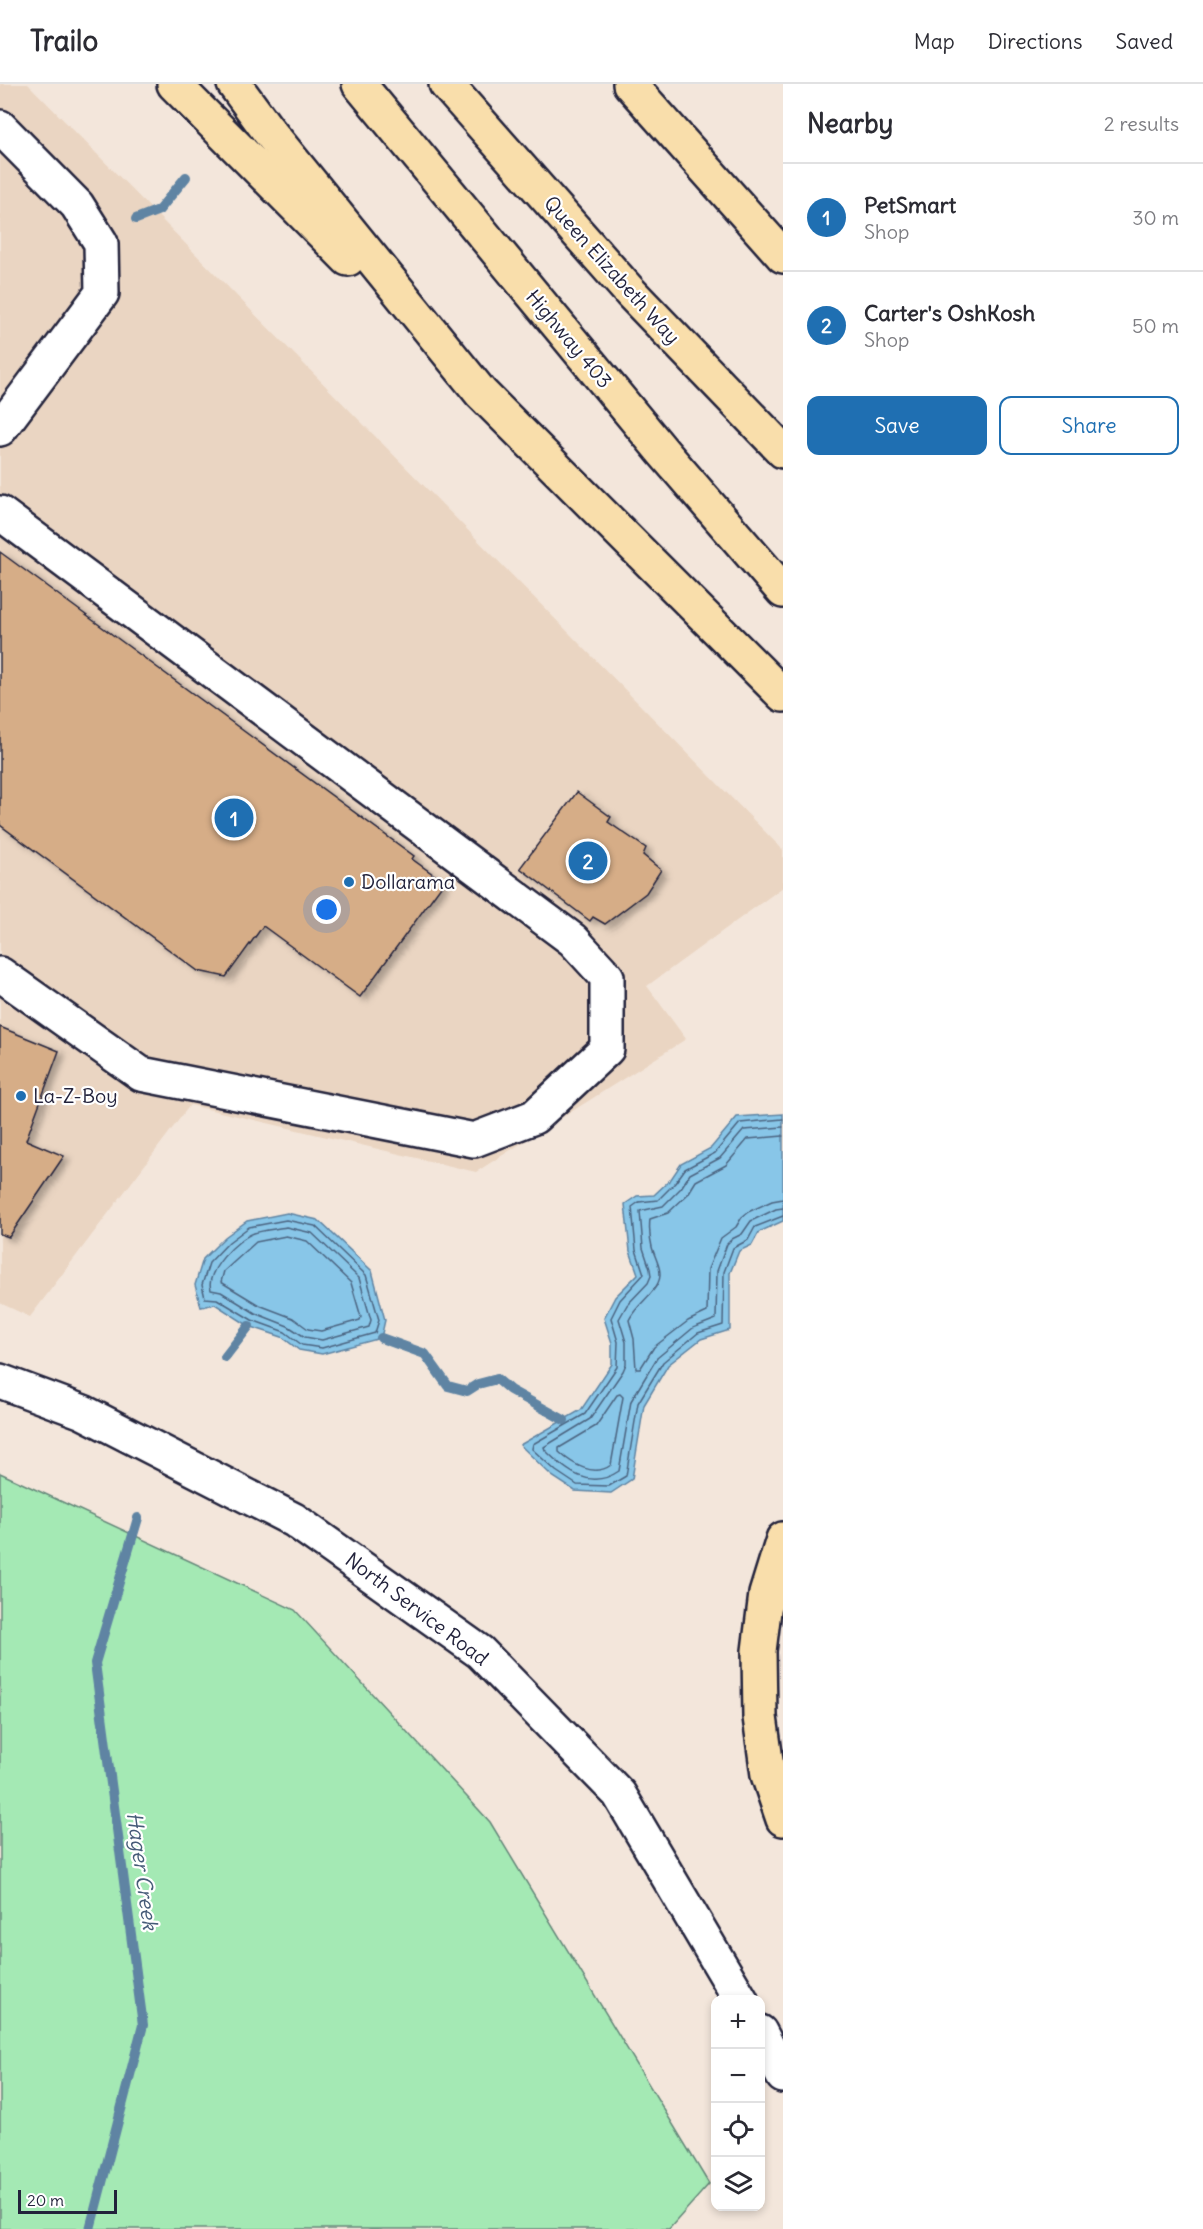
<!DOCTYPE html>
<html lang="en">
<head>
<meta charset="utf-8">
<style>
  :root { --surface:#fff; --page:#f2f2f3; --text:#2b2b33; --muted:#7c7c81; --line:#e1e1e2; --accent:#1f6fb2 }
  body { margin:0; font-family:Delius,sans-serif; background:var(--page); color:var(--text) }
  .controls { position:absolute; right:18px; bottom:18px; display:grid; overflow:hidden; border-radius:12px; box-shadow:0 3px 9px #0003 }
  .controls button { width:54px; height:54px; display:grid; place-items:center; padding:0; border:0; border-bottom:2px solid var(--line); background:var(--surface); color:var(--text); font:30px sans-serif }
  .scale { position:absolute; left:18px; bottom:15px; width:99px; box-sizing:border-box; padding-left:6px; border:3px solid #22223b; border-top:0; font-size:16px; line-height:21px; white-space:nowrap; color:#22223b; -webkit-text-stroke:4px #fff; paint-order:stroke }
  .you { position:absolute; left:327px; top:826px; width:21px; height:21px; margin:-15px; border:4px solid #fff; border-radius:50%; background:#1a73e8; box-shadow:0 0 0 9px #1a73e833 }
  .badge { display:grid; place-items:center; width:39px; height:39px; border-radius:50%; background:var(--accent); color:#fff; font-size:20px; font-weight:700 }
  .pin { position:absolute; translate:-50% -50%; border:3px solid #fff; box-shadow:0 2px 6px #0006 }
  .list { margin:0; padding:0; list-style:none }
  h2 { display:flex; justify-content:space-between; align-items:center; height:78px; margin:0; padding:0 24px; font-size:26px }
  h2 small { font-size:20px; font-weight:400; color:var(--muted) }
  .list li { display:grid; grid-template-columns:39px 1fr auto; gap:18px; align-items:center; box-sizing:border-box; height:108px; padding:0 24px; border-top:2px solid var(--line) }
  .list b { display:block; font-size:22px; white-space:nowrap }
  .list p { margin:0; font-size:20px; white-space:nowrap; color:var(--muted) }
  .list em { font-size:20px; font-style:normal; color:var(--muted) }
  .actions { display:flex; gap:12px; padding:18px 24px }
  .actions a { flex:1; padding:14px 0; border:2px solid var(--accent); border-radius:12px; text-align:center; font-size:21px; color:var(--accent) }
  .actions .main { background:var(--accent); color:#fff }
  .icon { flex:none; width:33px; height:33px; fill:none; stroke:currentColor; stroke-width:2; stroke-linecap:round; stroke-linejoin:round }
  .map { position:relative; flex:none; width:783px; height:2145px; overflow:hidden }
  header { display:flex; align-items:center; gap:36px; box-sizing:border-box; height:84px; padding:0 30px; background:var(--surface); border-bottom:2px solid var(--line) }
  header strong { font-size:28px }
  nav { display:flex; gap:33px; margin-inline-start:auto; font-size:21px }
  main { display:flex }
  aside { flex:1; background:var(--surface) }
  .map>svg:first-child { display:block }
</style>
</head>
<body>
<header>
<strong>Trailo</strong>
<nav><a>Map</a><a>Directions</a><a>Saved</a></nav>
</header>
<main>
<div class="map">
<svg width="783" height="2145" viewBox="0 0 783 2145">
  <defs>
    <filter id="shadow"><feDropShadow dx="6" dy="4" stdDeviation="3" flood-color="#0004"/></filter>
  </defs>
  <rect width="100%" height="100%" fill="#f3e6db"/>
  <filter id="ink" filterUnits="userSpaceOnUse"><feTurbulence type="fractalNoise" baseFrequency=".0167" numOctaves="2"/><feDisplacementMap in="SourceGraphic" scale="12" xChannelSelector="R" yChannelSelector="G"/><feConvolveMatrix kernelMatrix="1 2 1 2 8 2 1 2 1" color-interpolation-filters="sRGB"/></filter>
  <g filter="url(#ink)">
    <!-- built -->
    <polygon fill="#ead5c2" points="0,0 28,0 783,766 783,803 647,902 686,955 476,1088 190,1021 30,1233 0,1219"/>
    <!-- green -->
    <polygon fill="#a4e9b4" stroke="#638678" stroke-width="1.5" points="0,1389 295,1526 490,1738 709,2100 669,2145 0,2145"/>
    <!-- water -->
    <g fill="#88c6e8" stroke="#5f84a3" stroke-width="1.5">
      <polygon points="783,1030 783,1137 759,1148 752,1161 739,1167 730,1189 730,1246 701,1255 668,1281 644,1321 632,1395 611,1409 575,1407 552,1392 520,1361 581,1326 612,1280 612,1259 604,1234 615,1213 638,1190 630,1167 625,1120 637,1112 654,1111 671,1095 681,1080 711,1064 737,1033"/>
      <polygon points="287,1129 318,1136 372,1187 385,1236 381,1254 322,1270 299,1266 282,1253 249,1242 215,1220 201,1223 195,1201 203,1175 225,1153 247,1137"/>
    </g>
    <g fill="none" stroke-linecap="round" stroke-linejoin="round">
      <!-- shore -->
      <g stroke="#4b6480" stroke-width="1.5">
        <polyline points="783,1035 740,1039 715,1069 685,1085 675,1099 658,1116 639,1118 632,1123 636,1166 644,1190 620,1216 611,1234 618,1258 617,1283 585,1330 533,1360 532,1365 556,1387 577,1401 609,1402 626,1392 638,1319 663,1278 698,1249 723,1241 724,1188 733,1164 748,1156 755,1143 783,1132"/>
        <path d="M783,1043L744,1046L720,1074L690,1090L681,1104L663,1122L640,1127L643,1164L650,1185L651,1192L648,1199L627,1221L619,1235L626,1258V1280L623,1287L590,1335L544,1363L545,1366C566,1387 590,1407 619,1387L631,1317L657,1274L693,1244L716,1235L717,1187L727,1160L732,1155L742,1150L751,1137L776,1125L783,1124"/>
        <path d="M783,1052L748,1055L726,1081L696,1097L688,1110L668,1129L650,1135C649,1144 650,1155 652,1163C655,1175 664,1187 658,1199C652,1212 636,1221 629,1236L634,1255L636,1285H640L654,1263L688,1237L707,1228L708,1185L721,1154L736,1143L742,1133L748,1128L772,1117L783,1115"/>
        <polygon points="286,1136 315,1142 366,1191 379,1236 375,1249 322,1264 302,1261 285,1248 252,1236 217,1215 205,1214 202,1201 209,1179 229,1158 249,1143"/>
        <path d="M286,1143L312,1149L359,1194L371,1236L369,1243L322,1256L305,1253L288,1242L255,1229L221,1208L211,1206C205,1187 237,1155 254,1149C263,1146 276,1145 286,1143Z"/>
        <polygon points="286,1152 307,1157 351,1199 361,1233 360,1236 321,1247 308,1245 293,1234 259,1221 221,1198 224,1187 256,1158"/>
        <path d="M620,1310L623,1313L611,1381C594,1394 572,1380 559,1368V1364L596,1342L617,1311Z"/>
      </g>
      <!-- stream -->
      <g stroke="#5f84a3" stroke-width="10">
        <polyline points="136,135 159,126 186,93"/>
        <polyline points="381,1254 425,1270 448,1302 467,1307 478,1300 497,1295 510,1306 564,1336"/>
        <polyline points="225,1273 249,1242"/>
        <polyline points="90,2145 143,1941 95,1579 138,1434"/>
      </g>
    </g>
    <!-- building -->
    <g fill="#d6ad87" stroke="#22223b" stroke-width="1.5" filter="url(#shadow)">
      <polygon points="0,468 414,772 412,775 444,798 360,913 263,842 226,893 198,887 0,741"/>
      <polygon points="577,708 611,733 608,738 646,764 643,771 661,786 646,809 605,840 593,833 590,837 520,784"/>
      <polygon points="0,943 59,967 26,1056 64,1072 9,1153 0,1150"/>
    </g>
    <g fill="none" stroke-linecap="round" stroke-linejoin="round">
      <defs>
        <g id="minor">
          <polyline points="0,43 77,121 101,159 102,209 0,345"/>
          <polyline points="0,429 573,856 607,893 607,965 534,1033 474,1056 141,990 0,890"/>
          <polyline points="0,1297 83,1328 294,1436 480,1568 619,1710 741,1916"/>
          <polyline points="760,1948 783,1992"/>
        </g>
        <g id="highway">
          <polyline points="174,0 348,175"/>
          <polyline points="234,0 267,45 481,309 783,611"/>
          <polyline points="359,0 663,368 783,507"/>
          <polyline points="446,0 630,208 783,367"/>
          <polyline points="630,0 783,172"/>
          <polyline points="783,1455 766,1510 759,1567 760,1633 768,1691 783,1735"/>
        </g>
      </defs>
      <!-- minor casing -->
      <use href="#minor" stroke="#22223b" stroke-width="38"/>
      <!-- highway casing -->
      <use href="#highway" stroke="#22223b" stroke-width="38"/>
      <!-- minor -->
      <use href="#minor" stroke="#fff" stroke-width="33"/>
      <!-- highway -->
      <use href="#highway" stroke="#f9deab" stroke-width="33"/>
    </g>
  </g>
  <!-- markers -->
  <g fill="#1f6fb2" stroke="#fff" stroke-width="2">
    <circle cx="349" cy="798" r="6"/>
    <circle cx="21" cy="1012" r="6"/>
  </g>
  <g text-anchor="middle" stroke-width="4.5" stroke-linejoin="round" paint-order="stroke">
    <!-- street labels -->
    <g font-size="20" fill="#22223b" stroke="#fff">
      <text transform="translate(612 186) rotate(48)" y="7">Queen Elizabeth Way</text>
      <text transform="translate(569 255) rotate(50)" y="7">Highway 403</text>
      <text transform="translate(417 1525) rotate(37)" y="7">North Service Road</text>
    </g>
    <!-- poi labels -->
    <g font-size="20" fill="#22223b" stroke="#fff" text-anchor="start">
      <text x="361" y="805">Dollarama</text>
      <text x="33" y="1019">La-Z-Boy</text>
    </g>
    <!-- water labels -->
    <g font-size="21" font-style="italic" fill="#465b78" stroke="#fff">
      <text transform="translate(142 1787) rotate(82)" y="7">Hager Creek</text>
    </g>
  </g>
</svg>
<div class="controls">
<button>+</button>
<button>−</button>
<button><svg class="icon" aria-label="locate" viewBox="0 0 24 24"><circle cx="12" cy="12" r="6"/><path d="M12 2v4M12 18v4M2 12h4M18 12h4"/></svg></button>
<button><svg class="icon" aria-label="layers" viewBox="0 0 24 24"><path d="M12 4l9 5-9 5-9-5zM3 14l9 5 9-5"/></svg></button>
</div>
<div class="scale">20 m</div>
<div class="you"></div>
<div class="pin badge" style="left:234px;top:734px">1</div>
<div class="pin badge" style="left:588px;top:777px">2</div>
</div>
<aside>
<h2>Nearby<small>2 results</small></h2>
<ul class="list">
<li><span class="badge">1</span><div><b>PetSmart</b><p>Shop</p></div><em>30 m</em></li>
<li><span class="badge">2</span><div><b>Carter's OshKosh</b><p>Shop</p></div><em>50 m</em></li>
</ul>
<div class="actions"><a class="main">Save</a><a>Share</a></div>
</aside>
</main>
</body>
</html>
